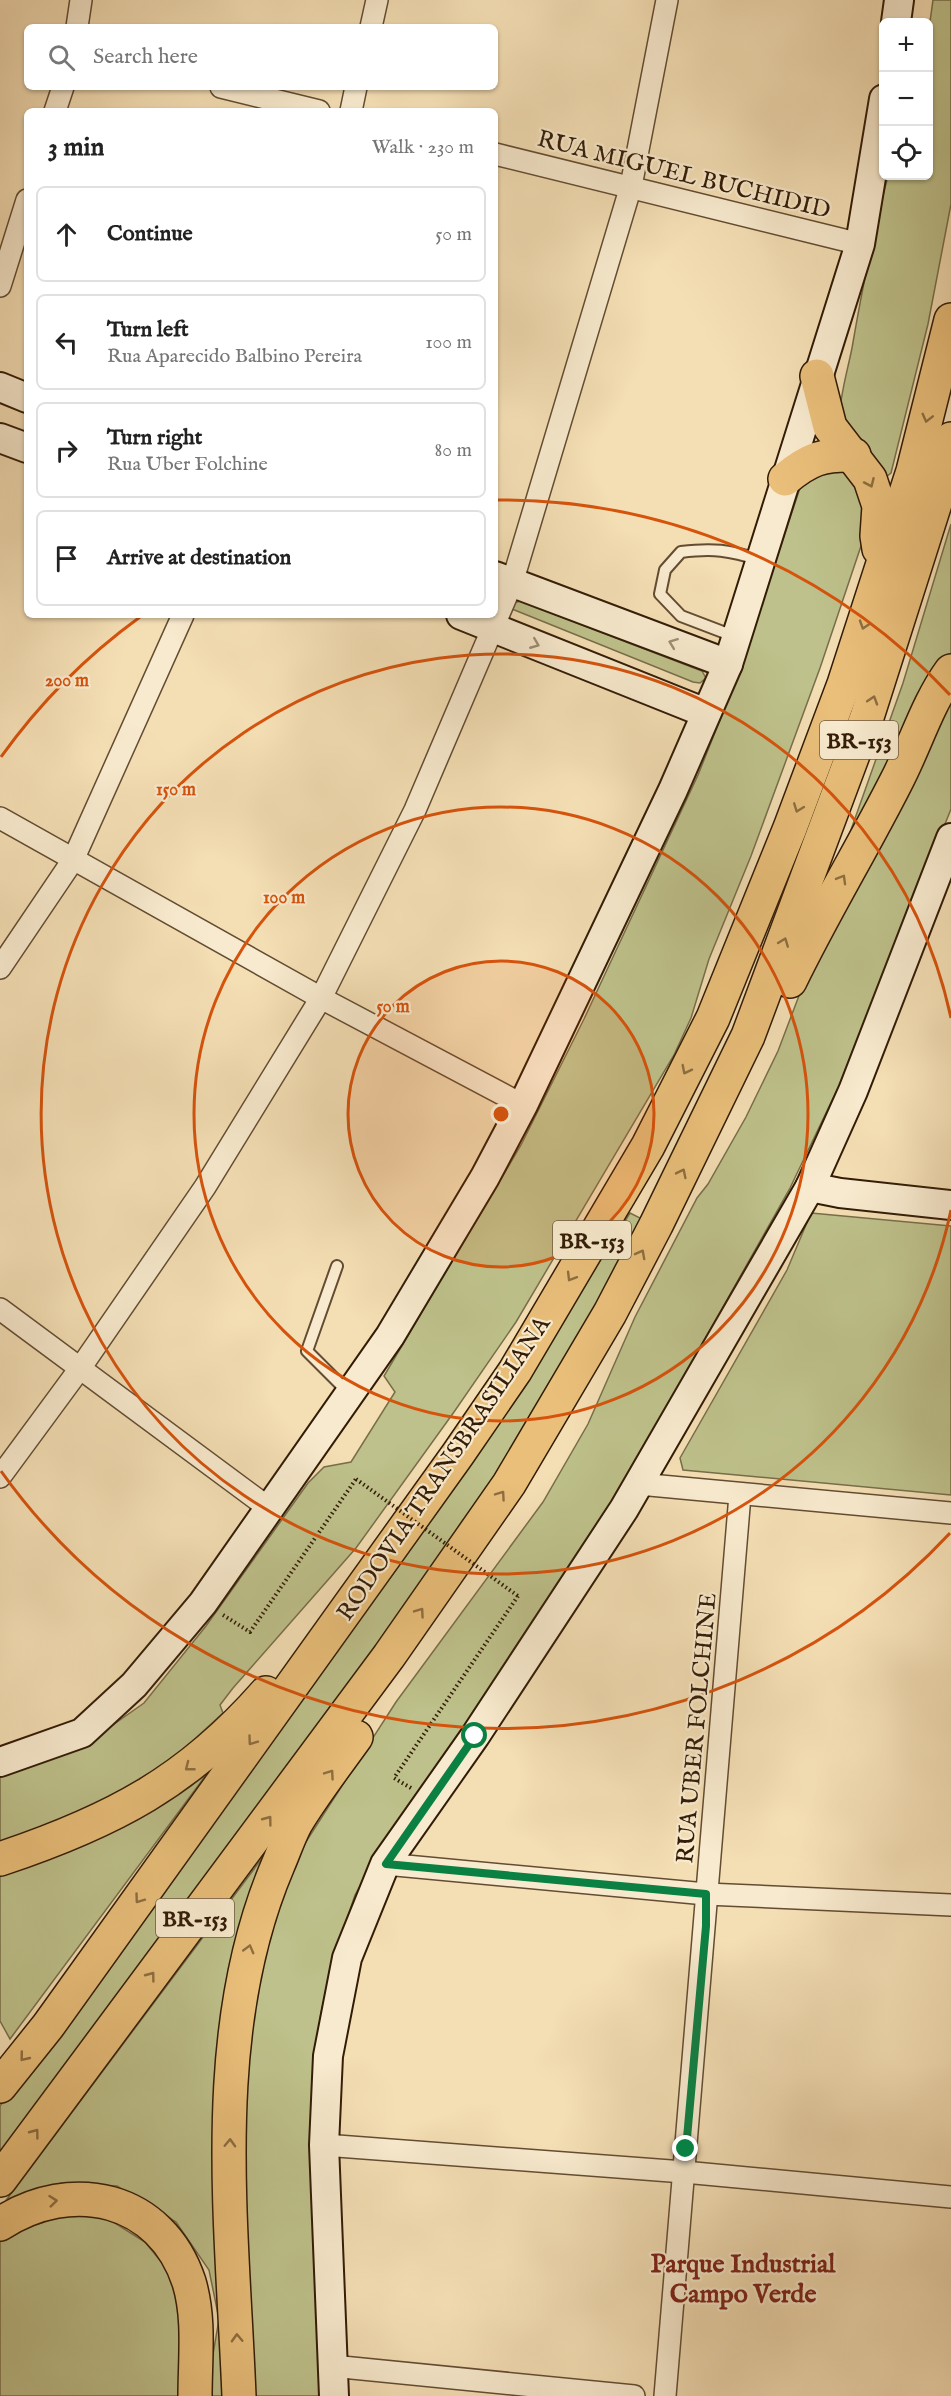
<!DOCTYPE html>
<html lang="en">
<head>
<meta charset="utf-8">
<style>
  :root { --surface:#fff; --page:#f6f6f6; --text:#222; --muted:#767676; --line:#e0e0e0 }
  body { margin:0; font-family:"IM FELL English",serif; background:var(--page); color:var(--text) }
  .controls { position:absolute; right:18px; top:18px; display:grid; overflow:hidden; border-radius:9px; box-shadow:0 2px 4px #0004 }
  .controls button { width:54px; height:54px; display:grid; place-items:center; padding:0; border:0; border-bottom:2px solid var(--line); background:var(--surface); color:var(--text); font:30px sans-serif }
  .stop { position:absolute; width:18px; height:18px; margin:-14px; border:4px solid #0b8043; border-radius:50%; background:#fff }
  .stop.end { background:#0b8043; border-color:#fff; box-shadow:0 2px 6px #0008 }
  .list { margin:0; padding:0; list-style:none }
  h2 { display:flex; justify-content:space-between; align-items:center; height:78px; margin:0; padding:0 24px; font-size:26px }
  h2 small { font-size:20px; font-weight:400; color:var(--muted) }
  .list li { display:grid; grid-template-columns:39px 1fr auto; gap:18px; align-items:center; box-sizing:border-box; height:96px; margin:0 12px 12px; padding:0 12px; border:2px solid var(--line); border-radius:9px }
  .list b { display:block; font-size:22px; white-space:nowrap }
  .list p { margin:0; font-size:20px; white-space:nowrap; color:var(--muted) }
  .list em { font-size:20px; font-style:normal; color:var(--muted) }
  .icon { flex:none; width:33px; height:33px; fill:none; stroke:currentColor; stroke-width:2; stroke-linecap:round; stroke-linejoin:round }
  .map { position:relative; flex:none; width:951px; height:2396px; overflow:hidden }
  .search { position:absolute; background:var(--surface); box-shadow:0 2px 4px #0004; left:24px; top:24px; width:474px; height:66px; display:flex; align-items:center; gap:15px; box-sizing:border-box; padding:0 21px; border-radius:9px; color:var(--muted); font-size:22px }
  .panel { position:absolute; background:var(--surface); box-shadow:0 2px 4px #0004; left:24px; top:108px; width:474px; height:510px; border-radius:9px }
  .map>svg:first-child { display:block }
</style>
</head>
<body>
<div class="map">
<svg width="951" height="2396" viewBox="0 0 951 2396">
  <rect width="100%" height="100%" fill="#f4deb4"/>
  <filter id="stains"><feTurbulence type="fractalNoise" baseFrequency=".00333" numOctaves="4"/><feColorMatrix values="0 0 0 0 .2 0 0 0 0 .09 0 0 0 0 .02 0 0 0 .5 -.17"/></filter>
  <radialGradient id="worn" r=".72"><stop offset=".6" stop-color="#630" stop-opacity="0"/><stop offset="1" stop-color="#630" stop-opacity=".3"/></radialGradient>
  <!-- green -->
  <g fill="#bec18b" stroke="#786e49" stroke-width="1.5">
    <path d="M933,0H951V204L928,324L891,473L886,477L839,420C840,395 847,373 852,348C862,290 873,233 888,176H928V36Z"/>
    <polygon points="836,461 861,482 866,526 861,546 820,668 751,856 709,959 691,1018 674,1055 516,1322 454,1412 356,1548 233,1688 220,1705 223,1713 149,1781 0,1849 0,1775 31,1766 87,1743 144,1703 206,1626 308,1483 324,1467 351,1462 395,1392 384,1376 521,1145 584,1019 698,775 739,672 801,485"/>
    <polygon points="951,524 951,658 847,841 903,683"/>
    <polygon points="520,601 702,671 706,678 700,683 693,682 512,609 514,603"/>
    <polygon points="951,693 951,809 848,1067 790,1188 621,1488 531,1630 389,1835 355,1895 332,1964 321,2013 314,2063 321,2396 253,2396 241,2130 258,1964 300,1851 396,1702 543,1502 588,1424 635,1317 697,1198 708,1184 746,1117 778,1051 800,993"/>
    <polygon points="630,1213 644,1220 540,1413 408,1607 0,2159 0,2106 395,1571 501,1419"/>
    <polygon points="811,1213 951,1226 951,1495 683,1470 680,1458 787,1270"/>
    <polygon points="212,1767 10,2039 0,2021 0,1868"/>
    <polygon points="275,1841 255,1900 231,2396 206,2396 219,2319 209,2270 176,2222 117,2186 62,2183 7,2199"/>
    <polygon points="68,2214 107,2218 145,2242 172,2275 183,2306 181,2396 0,2396 0,2242 11,2233"/>
  </g>
  <g fill="none" stroke-linecap="round" stroke-linejoin="round">
    <defs>
      <g id="lane">
        <path d="M736,637L681,616L660,594L665,570L681,552C713,548 729,550 760,560"/>
        <polyline points="337,1266 307,1351 349,1393"/>
      </g>
      <g id="street">
        <polyline points="77,27 81,0"/>
        <polyline points="371,27 377,0"/>
        <polyline points="221,87 319,111"/>
        <polyline points="55,111 63,87"/>
        <polyline points="351,111 356,87"/>
        <polyline points="495,154 860,244"/>
        <polyline points="0,286 27,200"/>
        <polyline points="0,818 321,998 523,1105"/>
        <polyline points="0,968 73,860 183,615"/>
        <polyline points="0,1309 270,1509"/>
        <polyline points="0,1477 81,1367 205,1187 321,998 415,810 512,583 631,186 667,0"/>
        <polyline points="639,1484 951,1513"/>
        <polyline points="385,1864 706,1894 951,1905"/>
        <polyline points="324,2145 684,2172 951,2197"/>
        <polyline points="332,2366 634,2396"/>
        <polyline points="665,2396 740,1495"/>
      </g>
      <g id="secondary">
        <polyline points="896,22 899,0"/>
        <polyline points="0,387 27,398"/>
        <polyline points="0,438 27,448"/>
        <polyline points="495,576 728,664"/>
        <polyline points="461,615 706,713"/>
        <polyline points="810,1187 840,1193 951,1205"/>
        <polyline points="0,1762 82,1733 134,1685 203,1603 390,1336 485,1177 523,1105 673,790 728,664 860,244 884,99"/>
        <polyline points="334,2396 324,2145 328,2056 347,1958 385,1864 475,1736 624,1509 810,1187 853,1091 951,838"/>
      </g>
      <g id="highway">
        <polyline points="817,376 830,427 870,479 879,506 877,536 879,549"/>
        <path d="M785,479C809,459 823,454 854,455"/>
        <path d="M790,981C823,913 862,849 896,782C915,746 927,704 951,671"/>
        <path d="M0,1859C111,1822 188,1782 266,1693"/>
        <polyline points="0,2086 48,2026 458,1454 515,1371 648,1146 713,1018 790,828 844,684 913,471 951,320"/>
        <polyline points="0,2180 389,1656 509,1484 610,1313 656,1225 748,1036 867,717 938,494 951,439"/>
        <path d="M0,2224C72,2177 161,2197 189,2282C200,2318 195,2359 195,2396"/>
        <path d="M239,2396C232,2220 207,2031 278,1865C284,1851 289,1836 296,1823C314,1793 336,1765 356,1737"/>
      </g>
    </defs>
    <!-- lane casing -->
    <use href="#lane" stroke="#634c32" stroke-width="14"/>
    <!-- street casing -->
    <use href="#street" stroke="#634c32" stroke-width="24"/>
    <!-- secondary casing -->
    <use href="#secondary" stroke="#331c07" stroke-width="32"/>
    <!-- highway casing -->
    <use href="#highway" stroke="#331c07" stroke-width="36"/>
    <!-- path -->
    <g stroke="#331c07" stroke-width="4" stroke-dasharray="1.5 3" stroke-linecap="butt">
      <polyline points="223,1615 250,1632 356,1479"/>
      <polyline points="411,1788 394,1778 518,1596"/>
    </g>
    <!-- lane -->
    <use href="#lane" stroke="#f8eace" stroke-width="10"/>
    <!-- street -->
    <use href="#street" stroke="#f8eace" stroke-width="21"/>
    <!-- secondary -->
    <use href="#secondary" stroke="#f8eace" stroke-width="28"/>
    <!-- highway -->
    <use href="#highway" stroke="#eabf7a" stroke-width="33"/>
    <!-- path-bridge -->
    <polyline stroke="#331c07" stroke-width="4" stroke-dasharray="1.5 3" stroke-linecap="butt" points="356,1479 518,1596"/>
  </g>
  <!-- one-way arrows -->
  <defs><path id="oneway-chevron" d="M-2-3.5L2.5 0L-2 3.5" fill="none" stroke-width="1.6" stroke-linecap="round" stroke-linejoin="round" transform="scale(1.5)"/></defs>
  <g stroke="#8e6e40">
    <use href="#oneway-chevron" transform="translate(927 418) rotate(104)"/>
    <use href="#oneway-chevron" transform="translate(870 483) rotate(66)"/>
    <use href="#oneway-chevron" transform="translate(864 625) rotate(108)"/>
    <use href="#oneway-chevron" transform="translate(873 700) rotate(-72)"/>
    <use href="#oneway-chevron" transform="translate(798 808) rotate(111)"/>
    <use href="#oneway-chevron" transform="translate(842 879) rotate(-60)"/>
    <use href="#oneway-chevron" transform="translate(784 942) rotate(-69)"/>
    <use href="#oneway-chevron" transform="translate(686 1070) rotate(117)"/>
    <use href="#oneway-chevron" transform="translate(682 1173) rotate(-64)"/>
    <use href="#oneway-chevron" transform="translate(641 1254) rotate(-62)"/>
    <use href="#oneway-chevron" transform="translate(571 1277) rotate(121)"/>
    <use href="#oneway-chevron" transform="translate(501 1495) rotate(-55)"/>
    <use href="#oneway-chevron" transform="translate(420 1612) rotate(-55)"/>
    <use href="#oneway-chevron" transform="translate(252 1741) rotate(126)"/>
    <use href="#oneway-chevron" transform="translate(189 1767) rotate(142)"/>
    <use href="#oneway-chevron" transform="translate(330 1774) rotate(-55)"/>
    <use href="#oneway-chevron" transform="translate(268 1820) rotate(-53)"/>
    <use href="#oneway-chevron" transform="translate(139 1899) rotate(126)"/>
    <use href="#oneway-chevron" transform="translate(249 1949) rotate(-75)"/>
    <use href="#oneway-chevron" transform="translate(151 1976) rotate(-53)"/>
    <use href="#oneway-chevron" transform="translate(24 2057) rotate(129)"/>
    <use href="#oneway-chevron" transform="translate(35 2133) rotate(-53)"/>
    <use href="#oneway-chevron" transform="translate(230 2143) rotate(-88)"/>
    <use href="#oneway-chevron" transform="translate(53 2201) rotate(-6)"/>
    <use href="#oneway-chevron" transform="translate(237 2338) rotate(-92)"/>
  </g>
  <g stroke="#9f8d74">
    <use href="#oneway-chevron" transform="translate(673 643) rotate(-159)"/>
    <use href="#oneway-chevron" transform="translate(535 644) rotate(22)"/>
  </g>
  <g fill="none" stroke-linecap="round" stroke-linejoin="round">
    <!-- route -->
    <polyline stroke="#0b8043" stroke-width="8" points="475,1736 386,1864 706,1894 706,1926 686,2149"/>
  </g>
  <!-- distance rings -->
  <circle cx="501" cy="1114" r="153" fill="#d6530c" fill-opacity=".12"/>
  <g fill="none" stroke="#d6530c" stroke-width="3">
    <circle cx="501" cy="1114" r="153"/>
    <circle cx="501" cy="1114" r="307"/>
    <path d="M951 1210A460 460 0 1 1 951 1018"/>
    <path d="M950 1533A614 614 0 0 1 1 1471M1 757A614 614 0 0 1 140 617M496 500A614 614 0 0 1 950 695"/>
  </g>
  <g text-anchor="middle" stroke-width="4.5" stroke-linejoin="round" paint-order="stroke">
    <!-- shield labels -->
    <g fill="#f8eace" stroke="#6e5a43" stroke-width="1.5">
      <rect x="820" y="721" width="78" height="38" rx="4.5"/>
      <rect x="553" y="1221" width="78" height="38" rx="4.5"/>
      <rect x="156" y="1899" width="78" height="38" rx="4.5"/>
    </g>
    <g font-size="22" font-weight="bold" fill="#331c07">
      <text x="859" y="748">BR-153</text>
      <text x="592" y="1248">BR-153</text>
      <text x="195" y="1926">BR-153</text>
    </g>
    <!-- street labels -->
    <g font-size="24" fill="#331c07" stroke="#f8eace">
      <text transform="translate(684 174) rotate(14)" y="8">RUA MIGUEL BUCHIDID</text>
      <text transform="translate(443 1468) rotate(-56)" y="8">RODOVIA TRANSBRASILIANA</text>
      <text transform="translate(696 1728) rotate(-85)" y="8">RUA UBER FOLCHINE</text>
    </g>
    <!-- neighbourhood labels -->
    <g font-size="26" font-weight="bold" fill="#7a1f14" stroke="#f8eace">
      <text x="743" y="2272">Parque Industrial<tspan x="743" dy="30">Campo Verde</tspan></text>
    </g>
  </g>
  <circle cx="501" cy="1114" r="9" fill="#d6530c" stroke="#f8eace" stroke-width="3"/>
  <g font-size="18" text-anchor="middle" font-weight="bold" fill="#d6530c" stroke="#f8eace" stroke-width="4.5" stroke-linejoin="round" paint-order="stroke">
    <text x="67" y="686">200 m</text>
    <text x="176" y="795">150 m</text>
    <text x="284" y="903">100 m</text>
    <text x="393" y="1012">50 m</text>
  </g>
  <rect width="100%" height="100%" filter="url(#stains)"/>
  <rect width="100%" height="100%" fill="url(#worn)"/>
</svg>
<div class="controls">
<button>+</button>
<button>−</button>
<button><svg class="icon" aria-label="locate" viewBox="0 0 24 24"><circle cx="12" cy="12" r="6"/><path d="M12 2v4M12 18v4M2 12h4M18 12h4"/></svg></button>
</div>
<div class="stop" style="left:475px;top:1736px"></div>
<div class="stop end" style="left:686px;top:2149px"></div>
<div class="search"><svg class="icon" aria-label="search" viewBox="0 0 24 24"><circle cx="10" cy="10" r="6"/><path d="M15 15l6 6"/></svg>Search here</div>
<section class="panel">
<h2>3 min<small>Walk · 230 m</small></h2>
<ul class="list">
<li><svg class="icon" aria-label="ahead" viewBox="0 0 24 24"><path d="M12 20V5M6 11l6-6 6 6"/></svg><div><b>Continue</b></div><em>50 m</em></li>
<li><svg class="icon" aria-label="left" viewBox="0 0 24 24"><path d="M17 20v-9H6M10 6l-5 5 5 5"/></svg><div><b>Turn left</b><p>Rua Aparecido Balbino Pereira</p></div><em>100 m</em></li>
<li><svg class="icon" aria-label="right" viewBox="0 0 24 24"><path d="M7 20v-9h11M14 6l5 5-5 5"/></svg><div><b>Turn right</b><p>Rua Uber Folchine</p></div><em>80 m</em></li>
<li><svg class="icon" aria-label="arrive" viewBox="0 0 24 24"><path d="M6 21V4h12l-3 4 3 4H6"/></svg><div><b>Arrive at destination</b></div></li>
</ul>
</section>
</div>
</body>
</html>
